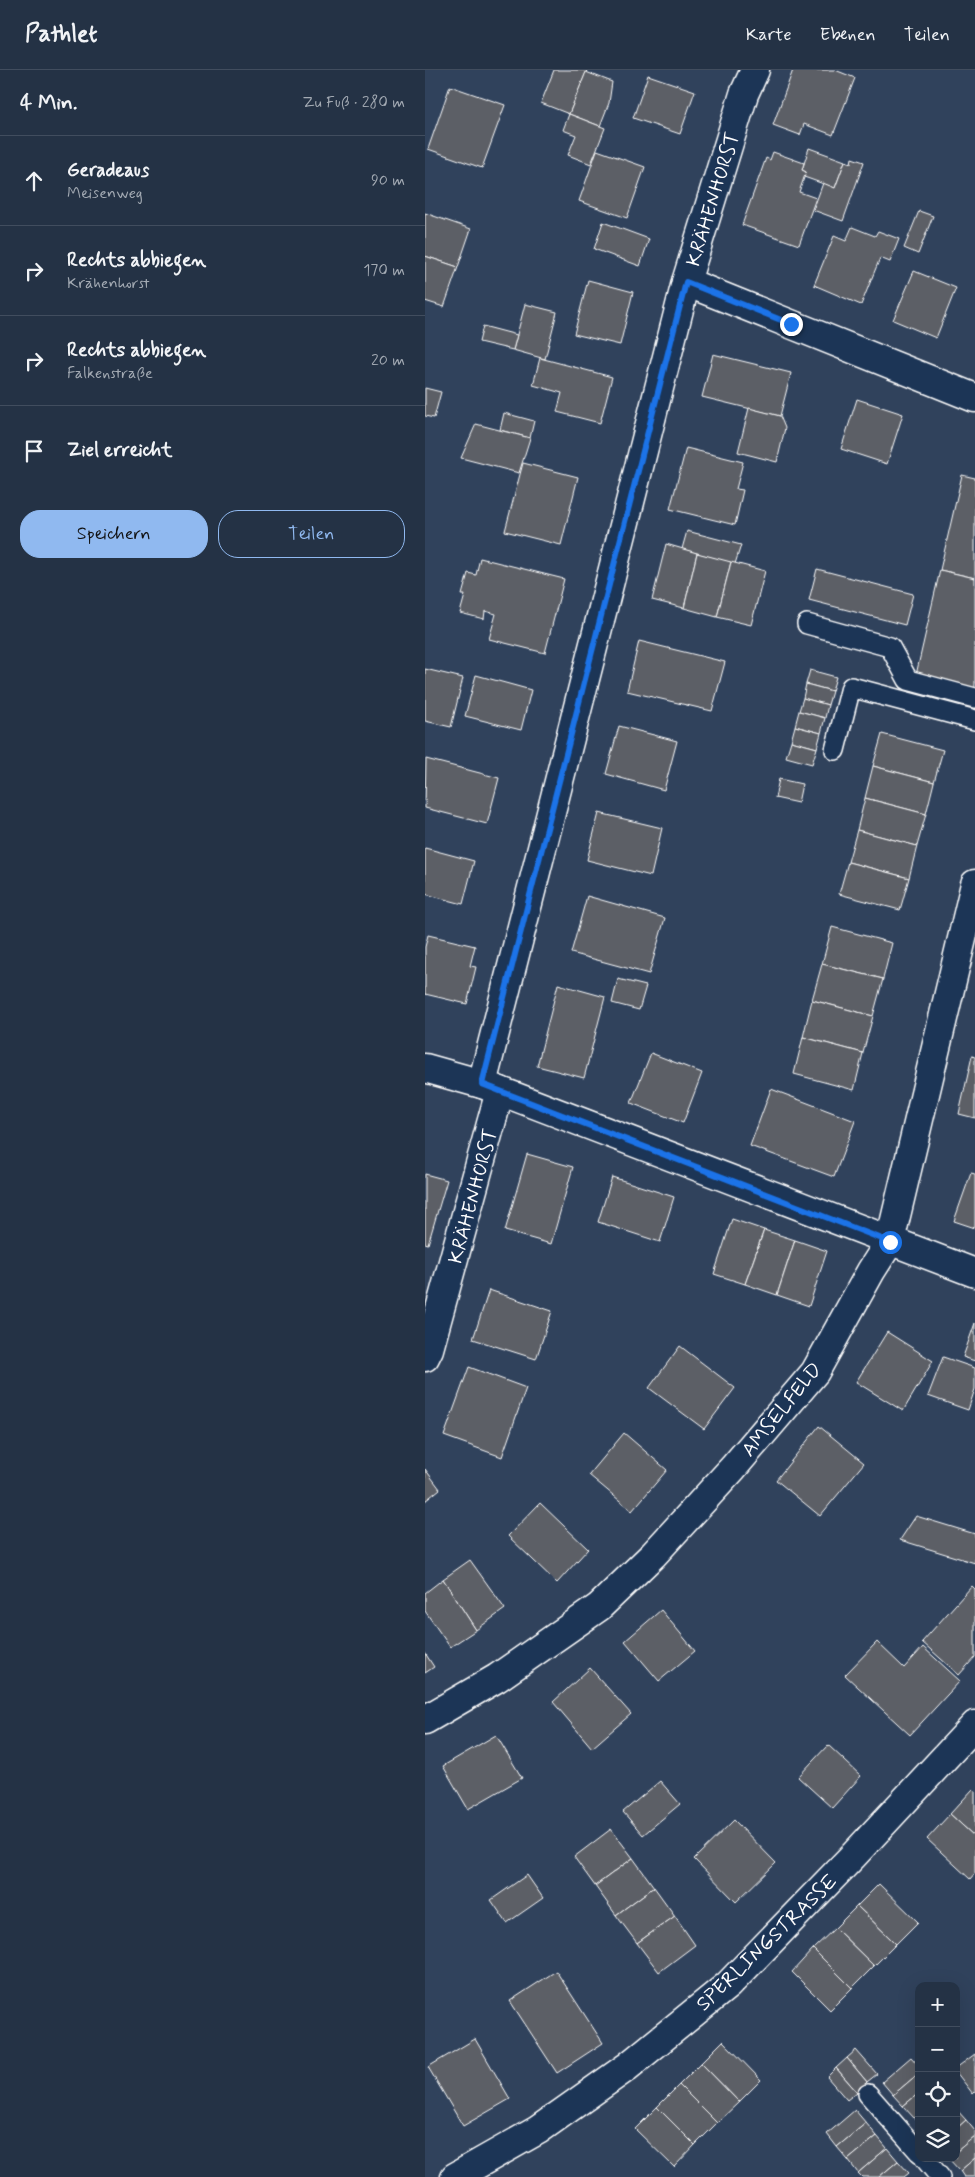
<!DOCTYPE html>
<html lang="de">
<head>
<meta charset="utf-8">
<style>
  :root { --surface:#243245; --page:#2c3a4c; --text:#f1f3f6; --muted:#a3aab3; --line:#414d5e; --accent:#90b9f0 }
  body { margin:0; font-family:Mynerve,sans-serif; background:var(--page); color:var(--text) }
  .controls { position:absolute; right:15px; bottom:15px; display:grid; overflow:hidden; border-radius:10px; box-shadow:0 5px 20px #0002 }
  .controls button { width:45px; height:45px; display:grid; place-items:center; padding:0; border:0; border-bottom:1px solid var(--line); background:var(--surface); color:var(--text); font:25px sans-serif }
  .stop { position:absolute; width:15px; height:15px; margin:-11px; border:4px solid #1a73e8; border-radius:50%; background:#fff }
  .stop.end { background:#1a73e8; border-color:#fff; box-shadow:0 1px 5px #0008 }
  .list { margin:0; padding:0; list-style:none }
  h2 { display:flex; justify-content:space-between; align-items:center; height:65px; margin:0; padding:0 20px; font-size:21px }
  h2 small { font-size:16px; font-weight:400; color:var(--muted) }
  .list li { display:grid; grid-template-columns:32px 1fr auto; gap:15px; align-items:center; box-sizing:border-box; height:90px; padding:0 20px; border-top:1px solid var(--line) }
  .list b { display:block; font-size:19px; white-space:nowrap }
  .list p { margin:0; font-size:16px; white-space:nowrap; color:var(--muted) }
  .list em { font-size:16px; font-style:normal; color:var(--muted) }
  .actions { display:flex; gap:10px; padding:15px 20px }
  .actions a { flex:1; padding:11px 0; border:1px solid var(--accent); border-radius:20px; text-align:center; font-size:18px; color:var(--accent) }
  .actions .main { background:var(--accent); color:#111 }
  .icon { flex:none; width:28px; height:28px; fill:none; stroke:currentColor; stroke-width:2; stroke-linecap:round; stroke-linejoin:round }
  .map { position:relative; flex:none; width:550px; height:2107px; overflow:hidden }
  header { display:flex; align-items:center; gap:30px; box-sizing:border-box; height:70px; padding:0 25px; background:var(--surface); border-bottom:1px solid var(--line) }
  header strong { font-size:24px }
  nav { display:flex; gap:28px; margin-inline-start:auto; font-size:18px }
  main { display:flex }
  aside { flex:1; background:var(--surface) }
  .map>svg:first-child { display:block }
</style>
</head>
<body>
<header>
<strong>Pathlet</strong>
<nav><a>Karte</a><a>Ebenen</a><a>Teilen</a></nav>
</header>
<main>
<aside>
<h2>4 Min.<small>Zu Fuß · 280 m</small></h2>
<ul class="list">
<li><svg class="icon" aria-label="ahead" viewBox="0 0 24 24"><path d="M12 20V5M6 11l6-6 6 6"/></svg><div><b>Geradeaus</b><p>Meisenweg</p></div><em>90 m</em></li>
<li><svg class="icon" aria-label="right" viewBox="0 0 24 24"><path d="M7 20v-9h11M14 6l5 5-5 5"/></svg><div><b>Rechts abbiegen</b><p>Krähenhorst</p></div><em>170 m</em></li>
<li><svg class="icon" aria-label="right" viewBox="0 0 24 24"><path d="M7 20v-9h11M14 6l5 5-5 5"/></svg><div><b>Rechts abbiegen</b><p>Falkenstraße</p></div><em>20 m</em></li>
<li><svg class="icon" aria-label="arrive" viewBox="0 0 24 24"><path d="M6 21V4h12l-3 4 3 4H6"/></svg><div><b>Ziel erreicht</b></div></li>
</ul>
<div class="actions"><a class="main">Speichern</a><a>Teilen</a></div>
</aside>
<div class="map">
<svg width="550" height="2107" viewBox="0 0 550 2107">
  <rect width="100%" height="100%" fill="#30425c"/>
  <filter id="ink" filterUnits="userSpaceOnUse"><feTurbulence type="fractalNoise" baseFrequency=".02" numOctaves="2"/><feDisplacementMap in="SourceGraphic" scale="10" xChannelSelector="R" yChannelSelector="G"/><feConvolveMatrix kernelMatrix="1 2 1 2 8 2 1 2 1" color-interpolation-filters="sRGB"/></filter>
  <g filter="url(#ink)">
    <!-- building -->
    <g fill="#5c5f66" stroke="#fff">
      <polygon points="129,0 162,0 144,44 116,33"/>
      <polygon points="368,0 410,0 430,8 408,65 379,54 375,65 348,55"/>
      <polygon points="161,2 187,12 184,33 175,56 144,44"/>
      <polygon points="223,5 270,21 255,64 208,48"/>
      <polygon points="25,16 80,35 57,98 3,79"/>
      <polygon points="144,44 180,58 166,94 143,85 151,65 138,60"/>
      <polygon points="384,78 420,91 410,118 379,107 381,102 377,100"/>
      <polygon points="172,80 220,97 202,148 154,131"/>
      <polygon points="348,82 379,93 377,100 381,102 374,122 391,128 374,175 317,155 341,88 345,90"/>
      <polygon points="427,88 439,92 418,151 388,140 398,113 410,118 420,91 426,93"/>
      <polygon points="494,141 508,146 493,184 479,178"/>
      <polygon points="0,143 46,159 33,197 0,186"/>
      <polygon points="178,152 224,169 215,196 169,179"/>
      <polygon points="427,157 450,166 453,161 474,169 465,192 455,188 436,235 389,215 409,166 421,171"/>
      <polygon points="0,186 33,197 19,237 0,231"/>
      <polygon points="489,201 531,218 511,268 468,250"/>
      <polygon points="163,210 208,222 195,275 149,264"/>
      <polygon points="100,234 132,242 120,289 88,280"/>
      <polygon points="58,256 92,265 88,280 54,272"/>
      <polygon points="288,284 366,303 355,346 277,327"/>
      <polygon points="115,288 187,307 175,353 132,342 137,323 108,315"/>
      <polygon points="0,318 16,322 9,348 0,346"/>
      <polygon points="432,329 478,344 462,394 416,379"/>
      <polygon points="324,338 355,346 360,358 352,392 313,382"/>
      <polygon points="79,343 109,351 105,368 75,360"/>
      <polygon points="51,354 105,368 94,403 36,388"/>
      <polygon points="261,378 318,392 311,419 318,420 310,455 245,439"/>
      <polygon points="98,393 153,407 136,475 80,461"/>
      <polygon points="537,405 550,408 550,508 515,500"/>
      <polygon points="262,461 316,475 310,494 257,479"/>
      <polygon points="241,474 272,483 259,538 227,530"/>
      <polygon points="272,483 306,492 292,547 259,538"/>
      <polygon points="55,488 139,509 120,583 64,569 71,544 60,541 59,549 35,543 40,525 37,525 43,503 51,505"/>
      <polygon points="306,492 340,501 326,555 292,547"/>
      <polygon points="392,499 488,524 480,555 384,530"/>
      <polygon points="515,500 550,508 550,618 491,605"/>
      <polygon points="214,571 300,592 287,641 202,621"/>
      <polygon points="0,599 38,608 26,657 0,651"/>
      <polygon points="385,600 411,607 407,621 381,614"/>
      <polygon points="51,605 106,620 96,660 40,646"/>
      <polygon points="381,614 407,621 403,635 378,628"/>
      <polygon points="378,628 403,635 400,648 374,641"/>
      <polygon points="374,641 400,648 396,663 370,656"/>
      <polygon points="194,656 252,671 239,720 181,704"/>
      <polygon points="370,656 396,663 392,678 366,671"/>
      <polygon points="457,664 518,680 509,712 448,696"/>
      <polygon points="366,671 392,678 387,694 361,687"/>
      <polygon points="1,689 74,708 62,754 0,738"/>
      <polygon points="448,696 509,712 501,744 440,728"/>
      <polygon points="354,709 377,714 373,733 350,728"/>
      <polygon points="440,728 501,744 492,776 432,760"/>
      <polygon points="174,743 237,758 226,806 162,790"/>
      <polygon points="432,760 492,776 484,808 423,792"/>
      <polygon points="0,778 49,791 38,834 0,824"/>
      <polygon points="423,792 484,808 475,840 414,824"/>
      <polygon points="162,826 240,848 224,904 146,883"/>
      <polygon points="407,857 467,873 458,909 397,894"/>
      <polygon points="3,865 50,876 45,896 51,897 42,934 0,924 0,877"/>
      <polygon points="397,894 458,909 448,946 387,930"/>
      <polygon points="193,909 221,916 214,940 187,933"/>
      <polygon points="133,914 180,927 159,1008 112,996"/>
      <polygon points="387,930 448,946 438,983 378,967"/>
      <polygon points="378,967 438,983 429,1020 369,1004"/>
      <polygon points="226,983 277,1003 258,1053 206,1033"/>
      <polygon points="547,986 550,987 550,1048 534,1044"/>
      <polygon points="346,1019 430,1051 409,1107 325,1076"/>
      <polygon points="102,1084 148,1097 126,1174 80,1161"/>
      <polygon points="546,1103 550,1104 550,1158 529,1151"/>
      <polygon points="0,1104 22,1110 3,1174 0,1173"/>
      <polygon points="187,1107 249,1127 235,1172 173,1152"/>
      <polygon points="307,1149 339,1160 320,1214 289,1204"/>
      <polygon points="339,1160 370,1170 352,1225 320,1214"/>
      <polygon points="370,1170 402,1181 384,1236 352,1225"/>
      <polygon points="64,1220 127,1241 111,1289 48,1269"/>
      <polygon points="550,1253 550,1291 538,1287"/>
      <polygon points="462,1262 508,1291 478,1341 431,1312"/>
      <polygon points="255,1276 310,1318 279,1359 224,1318"/>
      <polygon points="518,1287 550,1298 550,1319 543,1340 503,1326"/>
      <polygon points="44,1297 101,1318 77,1387 19,1366"/>
      <polygon points="394,1356 439,1393 395,1446 351,1410"/>
      <polygon points="199,1363 242,1400 207,1441 164,1405"/>
      <polygon points="0,1399 15,1419 0,1431"/>
      <polygon points="115,1433 163,1479 132,1513 83,1466"/>
      <polygon points="491,1446 550,1464 550,1493 475,1470"/>
      <polygon points="45,1490 80,1539 51,1560 18,1509"/>
      <polygon points="18,1509 51,1560 25,1577 0,1541 0,1523"/>
      <polygon points="547,1516 550,1519 550,1587 534,1605 497,1572"/>
      <polygon points="236,1540 270,1581 234,1611 200,1571"/>
      <polygon points="452,1572 479,1598 498,1577 535,1611 485,1665 420,1605"/>
      <polygon points="0,1583 9,1597 0,1603"/>
      <polygon points="165,1598 206,1644 167,1678 128,1632"/>
      <polygon points="71,1665 97,1708 43,1739 18,1696"/>
      <polygon points="403,1675 436,1706 407,1738 373,1707"/>
      <polygon points="235,1711 255,1734 218,1765 198,1742"/>
      <polygon points="548,1719 550,1721 550,1767 525,1744"/>
      <polygon points="525,1744 550,1767 550,1803 545,1809 502,1769"/>
      <polygon points="309,1750 351,1793 311,1832 269,1789"/>
      <polygon points="186,1759 208,1788 170,1816 149,1787"/>
      <polygon points="208,1788 229,1817 191,1845 170,1816"/>
      <polygon points="102,1805 118,1828 82,1853 66,1830"/>
      <polygon points="454,1814 493,1852 471,1874 432,1836"/>
      <polygon points="229,1817 250,1846 212,1873 191,1845"/>
      <polygon points="432,1836 471,1874 449,1896 410,1858"/>
      <polygon points="250,1846 270,1875 234,1902 212,1873"/>
      <polygon points="410,1858 449,1896 427,1918 388,1879"/>
      <polygon points="388,1879 427,1918 405,1940 367,1902"/>
      <polygon points="131,1901 178,1973 132,2003 85,1931"/>
      <polygon points="50,1969 85,2029 38,2056 3,1997"/>
      <polygon points="298,1971 336,2010 314,2032 276,1993"/>
      <polygon points="431,1980 452,2004 442,2012 422,1988"/>
      <polygon points="550,1984 550,2022 548,2024 531,2002 531,1998"/>
      <polygon points="486,1987 494,1996 494,2003 468,2025 457,2012"/>
      <polygon points="422,1988 442,2012 432,2022 411,1998"/>
      <polygon points="276,1993 314,2032 292,2053 254,2015"/>
      <polygon points="411,1998 432,2022 422,2030 402,2007"/>
      <polygon points="494,2003 494,2023 478,2036 468,2025"/>
      <polygon points="254,2015 292,2053 270,2075 232,2037"/>
      <polygon points="494,2023 494,2046 490,2049 478,2036"/>
      <polygon points="232,2037 270,2075 249,2097 210,2059"/>
      <polygon points="531,2039 541,2050 531,2059"/>
      <polygon points="430,2040 441,2053 412,2077 402,2064"/>
      <polygon points="541,2050 550,2061 550,2066 531,2082 531,2059"/>
      <polygon points="441,2053 452,2066 423,2090 412,2077"/>
      <polygon points="452,2066 462,2078 433,2103 423,2090"/>
      <polygon points="550,2066 550,2088 535,2101 523,2088 531,2088 531,2082"/>
      <polygon points="462,2078 473,2091 454,2107 437,2107 433,2103"/>
      <polygon points="550,2088 550,2107 539,2107 535,2101"/>
      <polygon points="473,2091 484,2103 479,2107 454,2107"/>
    </g>
    <g fill="none" stroke-linecap="round" stroke-linejoin="round">
      <defs>
        <g id="service">
          <polyline points="382,554 465,577 483,610 550,628"/>
          <polyline points="410,680 426,617 550,650"/>
          <polyline points="443,2024 494,2082"/>
          <polyline points="499,2088 515,2107"/>
        </g>
        <g id="minor">
          <polyline points="261,212 550,328"/>
          <polyline points="0,998 57,1014 550,1203"/>
          <polyline points="57,1014 261,212 319,24 330,0"/>
          <polyline points="0,1287 4,1279 75,1021"/>
          <polyline points="0,1650 72,1608 174,1537 228,1485 308,1398 390,1302 446,1201 465,1171 550,814"/>
          <polyline points="30,2107 113,2060 202,1997 303,1915 428,1786 550,1655"/>
        </g>
      </defs>
      <!-- service casing -->
      <use href="#service" stroke="#fff" stroke-width="22"/>
      <!-- minor casing -->
      <use href="#minor" stroke="#fff" stroke-width="31"/>
      <!-- service -->
      <use href="#service" stroke="#1d3557" stroke-width="19"/>
      <!-- minor -->
      <use href="#minor" stroke="#1d3557" stroke-width="28"/>
    </g>
  </g>
  <g fill="none" stroke-linecap="round" stroke-linejoin="round" filter="url(#ink)">
    <!-- route -->
    <polyline stroke="#1a73e8" stroke-width="6" points="366,254 261,212 57,1014 465,1172"/>
  </g>
  <g text-anchor="middle" stroke-width="4" stroke-linejoin="round" paint-order="stroke">
    <!-- street labels -->
    <g font-size="20" fill="#fff" stroke="#1d3557">
      <text transform="translate(287 129) rotate(-73)" y="7">KRÄHENHORST</text>
      <text transform="translate(47 1126) rotate(-75)" y="7">KRÄHENHORST</text>
      <text transform="translate(356 1339) rotate(-51)" y="7">AMSELFELD</text>
      <text transform="translate(341 1872) rotate(-44)" y="7">SPERLINGSTRASSE</text>
    </g>
  </g>
</svg>
<div class="controls">
<button>+</button>
<button>−</button>
<button><svg class="icon" aria-label="locate" viewBox="0 0 24 24"><circle cx="12" cy="12" r="6"/><path d="M12 2v4M12 18v4M2 12h4M18 12h4"/></svg></button>
<button><svg class="icon" aria-label="layers" viewBox="0 0 24 24"><path d="M12 4l9 5-9 5-9-5zM3 14l9 5 9-5"/></svg></button>
</div>
<div class="stop" style="left:465px;top:1172px"></div>
<div class="stop end" style="left:366px;top:254px"></div>
</div>
</main>
</body>
</html>
